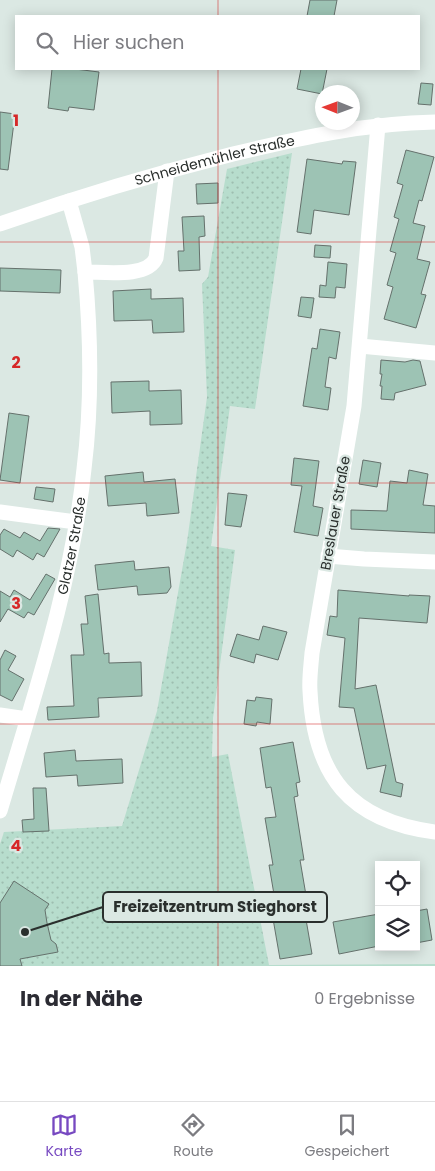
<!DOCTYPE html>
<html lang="de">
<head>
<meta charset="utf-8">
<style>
  :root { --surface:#fff; --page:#f2f2f3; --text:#2b2b33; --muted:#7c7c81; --line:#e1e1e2; --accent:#7749c1 }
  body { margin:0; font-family:Poppins,sans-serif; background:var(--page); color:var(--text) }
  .controls { position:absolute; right:15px; bottom:15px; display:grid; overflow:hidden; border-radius:0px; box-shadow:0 2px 12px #0003 }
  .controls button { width:45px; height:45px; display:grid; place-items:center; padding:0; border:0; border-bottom:1px solid var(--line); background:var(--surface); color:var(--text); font:25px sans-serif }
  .compass { position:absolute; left:315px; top:85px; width:45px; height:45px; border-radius:50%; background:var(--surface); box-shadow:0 2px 12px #0003; rotate:271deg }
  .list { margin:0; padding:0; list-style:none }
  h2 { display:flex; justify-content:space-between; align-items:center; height:65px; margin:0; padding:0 20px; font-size:21px }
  h2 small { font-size:16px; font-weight:400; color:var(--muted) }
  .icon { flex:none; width:28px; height:28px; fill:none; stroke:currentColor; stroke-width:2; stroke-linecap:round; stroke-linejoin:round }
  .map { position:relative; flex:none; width:435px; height:966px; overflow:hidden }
  .search { position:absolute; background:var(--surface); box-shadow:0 2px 12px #0003; left:15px; right:15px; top:15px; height:55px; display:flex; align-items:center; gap:12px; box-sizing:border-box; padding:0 18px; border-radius:0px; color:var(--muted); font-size:19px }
  .sheet { height:135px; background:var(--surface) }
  nav { display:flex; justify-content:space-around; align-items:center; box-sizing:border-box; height:70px; border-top:1px solid var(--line); background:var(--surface); font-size:14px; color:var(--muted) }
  nav a { display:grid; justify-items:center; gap:2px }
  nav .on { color:var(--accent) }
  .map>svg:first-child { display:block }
</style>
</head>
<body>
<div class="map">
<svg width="435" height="966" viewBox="0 0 435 966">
  <defs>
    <pattern id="park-dots" width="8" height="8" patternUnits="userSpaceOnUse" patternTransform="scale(1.25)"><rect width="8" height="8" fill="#b7ddcd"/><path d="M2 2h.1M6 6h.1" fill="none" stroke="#9ebeb0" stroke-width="1.8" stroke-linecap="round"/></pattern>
  </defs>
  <rect width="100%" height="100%" fill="#dbe8e3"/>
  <!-- park -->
  <polygon fill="url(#park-dots)" points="292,153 255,409 230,406 211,546 235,550 213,718 212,757 228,754 269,965 435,964 435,966 0,966 0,844 4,832 122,826 157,711 187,542 207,397 202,284 208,277 227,169"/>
  <!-- building -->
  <g fill="#9dc3b4" stroke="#65716c">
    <polygon points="310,0 337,0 334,16 307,16"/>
    <polygon points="52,69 75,69 99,72 94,110 69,107 68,111 48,108"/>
    <polygon points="301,69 327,69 322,94 297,89"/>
    <polygon points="421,83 433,84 431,105 418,104"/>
    <polygon points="0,112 15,114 8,170 0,169"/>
    <polygon points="406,150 434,157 422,201 419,200 413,223 425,226 417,259 430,262 421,294 426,295 416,328 384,319 393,287 387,285 396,253 390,251 399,219 394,217 403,185 397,183"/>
    <polygon points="307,159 342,164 343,161 356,162 349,215 314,210 311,234 297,232"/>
    <polygon points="218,183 218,203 197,204 196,184"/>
    <polygon points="204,216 205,236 199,237 200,270 179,271 178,251 184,251 182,217"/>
    <polygon points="315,245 331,246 330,258 314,257"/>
    <polygon points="328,262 347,264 345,288 336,287 335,298 319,297 320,285 326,286"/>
    <polygon points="0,268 61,270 60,293 0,291"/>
    <polygon points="151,289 151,299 183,298 184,332 153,333 152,320 114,321 113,291"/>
    <polygon points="301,297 314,298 311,318 298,316"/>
    <polygon points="320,329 340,332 336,359 329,357 325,387 331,388 328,410 303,406 312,348 317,349"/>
    <polygon points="381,360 405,362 413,360 420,361 426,385 395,393 394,400 381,399 382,386 380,386 382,374 380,374"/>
    <polygon points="149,381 149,391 181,390 182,424 150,425 150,411 112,413 111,382"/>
    <polygon points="9,413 29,416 20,483 0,480"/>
    <polygon points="294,458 319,461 313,506 323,508 318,536 294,532 302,486 291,485"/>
    <polygon points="363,460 381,463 377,487 359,484"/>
    <polygon points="409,470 428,474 423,505 435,506 435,533 351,529 351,510 387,511 390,481 407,483"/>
    <polygon points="143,472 144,482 175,479 179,513 147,516 146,503 108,506 105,476"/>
    <polygon points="36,487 55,489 53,502 34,499"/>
    <polygon points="228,493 247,495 241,527 225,525"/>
    <polygon points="48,528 60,529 44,557 37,553 33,560 17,550 13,557 0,549 0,535 4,529 20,538 24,532 40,541"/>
    <polygon points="134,561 135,570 169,567 171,587 167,593 138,595 137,586 98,590 95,565"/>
    <polygon points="46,574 55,579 34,615 28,612 24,618 8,609 0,622 0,591 10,597 14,590 30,600"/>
    <polygon points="338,590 409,596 409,595 430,596 427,623 359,618 355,689 376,685 396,782 403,784 401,797 380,792 386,765 367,769 354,708 339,707 345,638 327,635 330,616 337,617"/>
    <polygon points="98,594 104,654 109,653 109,663 141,662 142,696 98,698 99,717 48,720 47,707 74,706 71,655 84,655 81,624 88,624 85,596"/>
    <polygon points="263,626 287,632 278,660 256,654 254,663 230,656 237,634 259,640"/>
    <polygon points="5,650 16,656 8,670 24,679 12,701 0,695 0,660"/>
    <polygon points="256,697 272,699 270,724 257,722 256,726 244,724 247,700 255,701"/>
    <polygon points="293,742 300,782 296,783 298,796 294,797 304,860 300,860 308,907 304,908 312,954 280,959 272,913 277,912 269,865 273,865 265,818 276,817 271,787 266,788 260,748"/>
    <polygon points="75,750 76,761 122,759 123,783 78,786 77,775 46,777 44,753"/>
    <polygon points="33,788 46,788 49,831 23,832 22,820 34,819"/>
    <polygon points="14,881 49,904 45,910 47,923 51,940 56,944 58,952 20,959 22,966 0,966 0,903"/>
    <polygon points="427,909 432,940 416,943 416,911"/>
    <polygon points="379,914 379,946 339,954 333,922"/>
  </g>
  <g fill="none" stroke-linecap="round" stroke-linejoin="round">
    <!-- street -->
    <g stroke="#fff" stroke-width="15">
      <path d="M378,125L354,406L312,653C311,666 309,679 310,691C314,776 350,821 435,832"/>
      <path d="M69,201L82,247L85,272C105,272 148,278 156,258L167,171"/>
      <path id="s1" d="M0,224C77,197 154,174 233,154C300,138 366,123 435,122"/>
      <polyline points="360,346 435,353"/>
      <polyline points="0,512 76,522"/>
      <polyline points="328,556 364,559 435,562"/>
      <polyline points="0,715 27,719"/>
      <path id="s2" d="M0,811C33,699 72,585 84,469C92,404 91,337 85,272"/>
    </g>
  </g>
  <!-- grid -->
  <path fill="none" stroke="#d62828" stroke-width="1" stroke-opacity="0.55" d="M218,0V16M218,69V966M0,242H435M0,483H435M0,724H435"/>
  <g text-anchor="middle" stroke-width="4.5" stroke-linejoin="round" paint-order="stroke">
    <!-- street labels -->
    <g font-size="14" fill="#2a2f2d" stroke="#dbe8e3">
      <text dy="5" stroke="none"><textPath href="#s1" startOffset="224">Schneidemühler Straße</textPath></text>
      <text transform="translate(335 513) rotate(-80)" y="5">Breslauer Straße</text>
      <text dy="5" stroke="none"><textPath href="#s2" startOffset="275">Glatzer Straße</textPath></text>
    </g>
  </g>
  <g font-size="16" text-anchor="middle" font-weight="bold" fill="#d62828" stroke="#dbe8e3" stroke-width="4.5" stroke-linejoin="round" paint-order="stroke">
    <text x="16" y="126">1</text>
    <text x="16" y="368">2</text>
    <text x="16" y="609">3</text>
    <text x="16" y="851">4</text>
  </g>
  <!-- callouts -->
  <path fill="none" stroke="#2a2f2d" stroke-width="2" d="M25 932L103 907"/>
  <circle fill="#2a2f2d" stroke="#dbe8e3" stroke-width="2" cx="25" cy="932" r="5"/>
  <rect fill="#dbe8e3" stroke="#2a2f2d" stroke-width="2" x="103" y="892" width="224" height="30" rx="5"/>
  <g font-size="15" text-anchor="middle" font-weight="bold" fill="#2a2f2d">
    <text x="215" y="912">Freizeitzentrum Stieghorst</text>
  </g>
</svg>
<div class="controls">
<button><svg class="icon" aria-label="locate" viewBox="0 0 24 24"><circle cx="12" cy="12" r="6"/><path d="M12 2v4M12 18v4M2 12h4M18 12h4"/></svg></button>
<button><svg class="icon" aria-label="layers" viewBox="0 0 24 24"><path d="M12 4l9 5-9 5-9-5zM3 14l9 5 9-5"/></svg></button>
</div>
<svg class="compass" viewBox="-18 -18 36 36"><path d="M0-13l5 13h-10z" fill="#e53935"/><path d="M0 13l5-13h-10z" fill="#7c7c81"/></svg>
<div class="search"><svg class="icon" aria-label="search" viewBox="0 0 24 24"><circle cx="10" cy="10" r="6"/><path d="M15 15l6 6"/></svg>Hier suchen</div>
</div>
<section class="sheet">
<h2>In der Nähe<small>0 Ergebnisse</small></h2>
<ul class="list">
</ul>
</section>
<nav>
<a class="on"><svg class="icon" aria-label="map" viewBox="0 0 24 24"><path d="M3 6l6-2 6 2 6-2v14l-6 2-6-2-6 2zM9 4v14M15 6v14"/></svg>Karte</a>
<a><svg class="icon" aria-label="directions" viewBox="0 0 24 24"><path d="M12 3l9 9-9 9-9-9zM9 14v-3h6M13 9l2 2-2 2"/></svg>Route</a>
<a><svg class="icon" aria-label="saved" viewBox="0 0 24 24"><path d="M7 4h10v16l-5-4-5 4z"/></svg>Gespeichert</a>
</nav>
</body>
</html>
